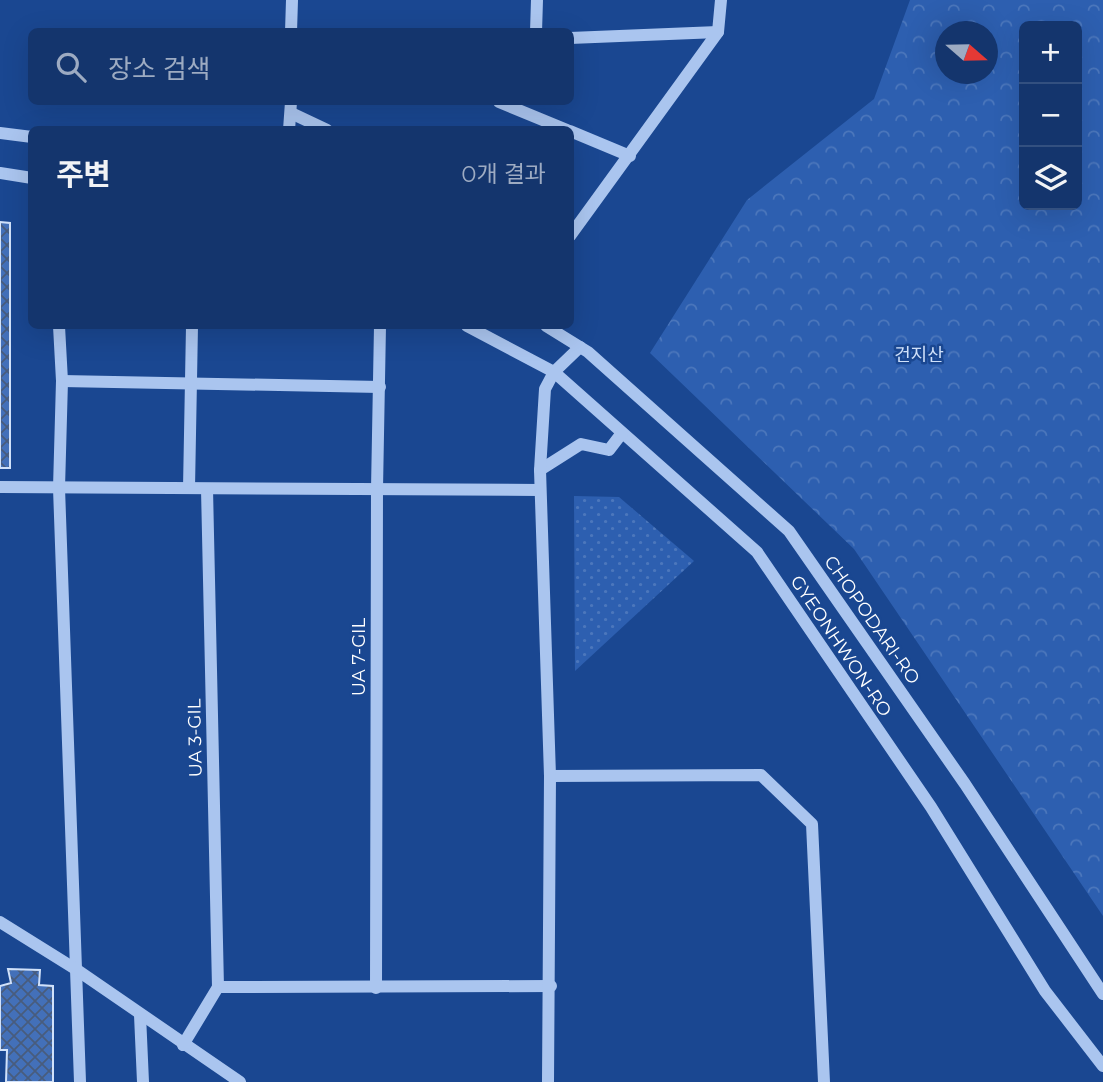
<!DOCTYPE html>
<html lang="ko">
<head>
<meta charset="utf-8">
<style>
  :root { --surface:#14356d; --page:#214075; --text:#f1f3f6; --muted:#9dabc2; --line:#335080 }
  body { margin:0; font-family:Montserrat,"Noto Sans KR",sans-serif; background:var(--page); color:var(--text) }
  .controls { position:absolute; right:21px; top:21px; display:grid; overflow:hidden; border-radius:10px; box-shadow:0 7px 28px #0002 }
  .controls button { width:63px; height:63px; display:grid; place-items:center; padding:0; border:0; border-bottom:2px solid var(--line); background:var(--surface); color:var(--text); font:35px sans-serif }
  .compass { position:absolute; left:935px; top:21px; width:63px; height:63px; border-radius:50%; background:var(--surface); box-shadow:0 7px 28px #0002; rotate:110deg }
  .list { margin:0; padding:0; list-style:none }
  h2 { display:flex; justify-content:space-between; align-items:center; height:91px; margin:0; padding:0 28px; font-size:30px }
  h2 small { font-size:23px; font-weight:400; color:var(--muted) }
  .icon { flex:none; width:38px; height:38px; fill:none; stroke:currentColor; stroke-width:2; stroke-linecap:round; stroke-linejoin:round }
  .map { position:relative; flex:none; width:1103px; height:1082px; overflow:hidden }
  .search { position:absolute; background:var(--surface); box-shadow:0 7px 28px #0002; left:28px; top:28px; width:546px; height:77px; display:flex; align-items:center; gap:18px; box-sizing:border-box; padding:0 24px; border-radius:10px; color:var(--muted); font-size:26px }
  .panel { position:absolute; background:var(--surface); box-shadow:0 7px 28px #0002; left:28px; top:126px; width:546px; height:203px; border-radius:10px }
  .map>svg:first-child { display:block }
</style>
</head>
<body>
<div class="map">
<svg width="1103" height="1082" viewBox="0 0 1103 1082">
  <defs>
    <pattern id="forest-crowns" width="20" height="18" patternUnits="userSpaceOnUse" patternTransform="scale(1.75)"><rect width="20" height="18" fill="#2d5fb0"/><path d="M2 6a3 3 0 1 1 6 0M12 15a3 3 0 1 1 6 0" fill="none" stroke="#4c77bc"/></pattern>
    <pattern id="park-dots" width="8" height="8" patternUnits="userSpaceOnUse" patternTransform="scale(1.75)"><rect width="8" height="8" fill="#2d5fb0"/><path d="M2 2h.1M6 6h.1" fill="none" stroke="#4c77bc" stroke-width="1.8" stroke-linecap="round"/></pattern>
    <pattern id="building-cross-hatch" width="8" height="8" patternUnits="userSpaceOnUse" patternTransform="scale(1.75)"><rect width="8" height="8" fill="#4370b9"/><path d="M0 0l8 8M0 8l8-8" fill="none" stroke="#485c7d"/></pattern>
  </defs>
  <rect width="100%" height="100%" fill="#1a4791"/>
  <!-- forest -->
  <path fill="url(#forest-crowns)" fill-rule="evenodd" d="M910,0H1103V916L854,549L650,353L747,200L874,99ZM1024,26H1077V205H1024ZM946,32H988V74H946Z"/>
  <!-- park -->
  <polygon fill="url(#park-dots)" points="574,496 619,497 694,561 575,671"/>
  <!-- building -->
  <g fill="url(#building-cross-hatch)" stroke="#d0e1fa" stroke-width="2">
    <polygon points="0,222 10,223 10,468 0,468"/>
    <polygon points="8,969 40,970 39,985 53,986 53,1082 6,1082 7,1050 0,1050 0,986 11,983"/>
  </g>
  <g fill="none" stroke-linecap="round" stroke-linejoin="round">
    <!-- minor -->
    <g stroke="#aac5ef" stroke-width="12">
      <polyline points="291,32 292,0"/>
      <polyline points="536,32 537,0"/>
      <polyline points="570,38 718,32"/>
      <polyline points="499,102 567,130"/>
      <polyline points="291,113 327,130"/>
      <polyline points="289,130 291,102"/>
      <polyline points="570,131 630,156"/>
      <polyline points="0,133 32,137"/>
      <polyline points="0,173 32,178"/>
      <polyline points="570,236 718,32 721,0"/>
      <polyline points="59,326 62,381 59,488 80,1082"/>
      <polyline points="467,326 554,372 757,552 931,807 1045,991 1103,1066"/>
      <polyline points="546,326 588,352 789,531 965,784 1103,994"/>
      <polyline points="62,381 380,387"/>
      <polyline points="540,470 581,444 609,450 622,433"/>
      <polyline points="0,487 540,490"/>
      <polyline points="189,488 192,326"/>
      <polyline points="207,489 218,987"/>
      <polyline points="550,776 761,775 812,824 824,1082"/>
      <polyline points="0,922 77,970 240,1082"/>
      <polyline points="376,988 377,489 380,326"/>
      <polyline points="140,1015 143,1082"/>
      <polyline points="183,1045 218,987 551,986"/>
      <polyline points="548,1082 550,776 540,470 545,389 554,372 580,347"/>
    </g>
  </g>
  <g text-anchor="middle" stroke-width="5" stroke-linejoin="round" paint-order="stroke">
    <!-- park labels -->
    <g font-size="18" fill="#d0e1fa" stroke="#1a4791">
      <text x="919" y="361">건지산</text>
    </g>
    <!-- street labels -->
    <g font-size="18" fill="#fff" stroke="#1a4791">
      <text transform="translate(872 620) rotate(55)" y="6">CHOPODARI-RO</text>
      <text transform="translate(841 646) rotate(56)" y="6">GYEONHWON-RO</text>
      <text transform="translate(359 657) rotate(-90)" y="6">UA 7-GIL</text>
      <text transform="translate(195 738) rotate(-91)" y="6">UA 3-GIL</text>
    </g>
  </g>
</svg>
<div class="controls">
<button>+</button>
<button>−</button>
<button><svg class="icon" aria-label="layers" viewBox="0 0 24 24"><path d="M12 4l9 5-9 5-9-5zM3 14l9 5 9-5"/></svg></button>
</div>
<svg class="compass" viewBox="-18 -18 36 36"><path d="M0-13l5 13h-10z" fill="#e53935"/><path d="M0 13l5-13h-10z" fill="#9dabc2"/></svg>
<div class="search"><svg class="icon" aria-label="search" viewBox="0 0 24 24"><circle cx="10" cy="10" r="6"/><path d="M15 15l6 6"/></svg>장소 검색</div>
<section class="panel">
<h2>주변<small>0개 결과</small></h2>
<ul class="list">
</ul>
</section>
</div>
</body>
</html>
